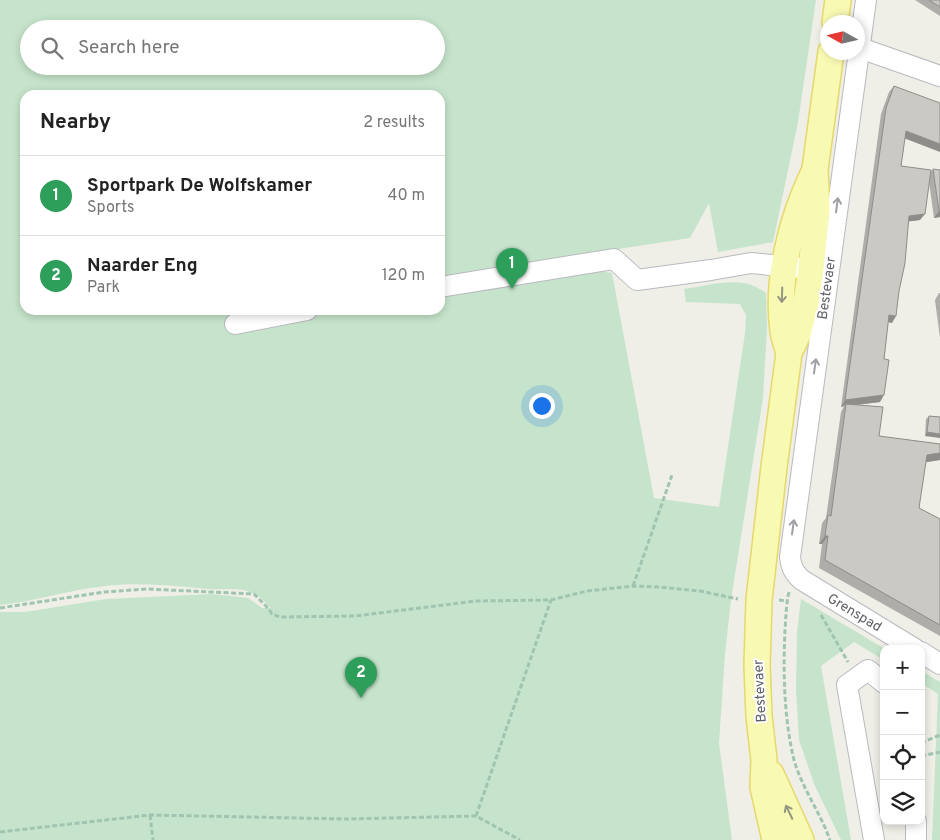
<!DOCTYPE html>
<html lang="en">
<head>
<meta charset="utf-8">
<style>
  :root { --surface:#fff; --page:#f6f6f6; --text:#222; --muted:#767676; --line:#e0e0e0; --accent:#ea580c }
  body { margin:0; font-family:Overpass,sans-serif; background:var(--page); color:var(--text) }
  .controls { position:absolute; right:15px; bottom:15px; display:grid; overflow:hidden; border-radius:10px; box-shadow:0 2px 8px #0003 }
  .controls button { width:45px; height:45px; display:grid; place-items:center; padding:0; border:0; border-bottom:1px solid var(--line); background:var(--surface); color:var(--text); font:25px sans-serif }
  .compass { position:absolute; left:820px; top:15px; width:45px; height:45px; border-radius:50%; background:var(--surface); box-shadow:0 2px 8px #0003; rotate:278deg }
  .you { position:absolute; left:541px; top:405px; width:18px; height:18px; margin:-12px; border:4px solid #fff; border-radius:50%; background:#1a73e8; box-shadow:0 0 0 8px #1a73e833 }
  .badge { display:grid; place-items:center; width:32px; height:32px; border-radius:50%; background:var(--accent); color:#fff; font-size:16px; font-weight:700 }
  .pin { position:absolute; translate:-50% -41px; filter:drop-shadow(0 1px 2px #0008) }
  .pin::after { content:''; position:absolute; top:26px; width:18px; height:15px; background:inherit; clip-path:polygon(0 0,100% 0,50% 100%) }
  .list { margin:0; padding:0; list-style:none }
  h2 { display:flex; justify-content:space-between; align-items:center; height:65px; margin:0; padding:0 20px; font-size:21px }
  h2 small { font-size:16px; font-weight:400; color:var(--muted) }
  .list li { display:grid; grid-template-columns:32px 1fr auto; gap:15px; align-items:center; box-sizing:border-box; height:80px; padding:0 20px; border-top:1px solid var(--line) }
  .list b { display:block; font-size:19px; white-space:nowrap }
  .list p { margin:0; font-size:16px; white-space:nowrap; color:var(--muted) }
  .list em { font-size:16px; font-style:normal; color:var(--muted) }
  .icon { flex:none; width:28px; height:28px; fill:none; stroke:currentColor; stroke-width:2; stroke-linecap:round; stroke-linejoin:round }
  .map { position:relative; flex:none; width:940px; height:840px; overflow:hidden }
  .search { position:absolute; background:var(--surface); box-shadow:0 2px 8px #0003; left:20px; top:20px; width:425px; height:55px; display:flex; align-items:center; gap:12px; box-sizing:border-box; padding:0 18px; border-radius:28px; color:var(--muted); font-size:19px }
  .panel { position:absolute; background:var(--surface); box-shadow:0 2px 8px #0003; left:20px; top:90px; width:425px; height:225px; border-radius:15px }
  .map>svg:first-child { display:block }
</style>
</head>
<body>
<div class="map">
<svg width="940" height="840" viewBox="0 0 940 840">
  <rect width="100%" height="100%" fill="#efefe7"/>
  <!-- green -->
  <g fill="#c6e4cb" fill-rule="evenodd">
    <path d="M0,0H816L798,122L773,242L718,252L709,203L690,238L579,255L586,269L612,273L654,498L719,507L745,333L746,315L740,304L686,302L684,289C712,285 742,274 766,293L767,328L763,398L731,600L725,654L719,743L732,840H0V612H25L106,599L212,594L248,598L262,608H271C249,583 237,591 208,589C174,586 140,582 105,586C70,590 35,601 0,605ZM29,29H436V66H29ZM25,95H440V310H25Z"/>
    <polygon points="801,599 885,649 884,660 854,642 821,666 851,840 841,840 815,786 799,740 796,690 797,632"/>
    <polygon points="921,671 940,682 940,840 932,840 938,694 921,683"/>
  </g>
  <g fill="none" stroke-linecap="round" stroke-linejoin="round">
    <defs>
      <g id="minor">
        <path d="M866,0L790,557C791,567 794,573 802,580L915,649"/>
        <polyline points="860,48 940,76"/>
        <polyline points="440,287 614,259 637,280 711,270 751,263 811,269"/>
        <polyline points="235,324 307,310"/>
        <polyline points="921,652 940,664"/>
        <polyline points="874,840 847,685 868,670 884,683"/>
        <polyline points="916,840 916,821"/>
      </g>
      <g id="major">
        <polyline points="835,22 838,0"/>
        <path d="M789,353C787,346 784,338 783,331C776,280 791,220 813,174"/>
        <polyline points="771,774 801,840"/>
        <polyline points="775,840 763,787 764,760 759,716 757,665 759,600 774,467 789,353 798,334 806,303 811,269 817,210 815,169 831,52"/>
      </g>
    </defs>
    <!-- minor casing -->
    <use href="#minor" stroke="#b9babf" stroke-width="22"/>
    <!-- major casing -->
    <use href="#major" stroke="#e6d869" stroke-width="28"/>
    <!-- path -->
    <g stroke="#9fc5b0" stroke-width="3" stroke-dasharray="5 2.5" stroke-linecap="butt">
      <polyline points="633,586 672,475"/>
      <path d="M789,592C786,604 786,617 785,630C783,672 784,719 794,760C802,788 820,812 830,840"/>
      <polyline points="779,600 787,601"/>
      <polyline points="0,608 104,592 147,589 254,594 268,608 272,614 280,617 355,616 476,601 551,600 587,591 633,586 658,587 700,591 738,599"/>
      <polyline points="821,615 848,662"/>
      <polyline points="921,743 940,735"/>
      <polyline points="921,756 940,752"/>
      <polyline points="150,815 153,840"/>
      <polyline points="476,816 551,600"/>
      <polyline points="0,832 150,815 347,819 476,816 520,840"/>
    </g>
    <!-- minor -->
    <use href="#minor" stroke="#fff" stroke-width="20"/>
    <!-- major -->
    <use href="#major" stroke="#f8f9b3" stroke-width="25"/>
  </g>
  <!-- wall -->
  <g fill="#afada9">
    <polygon points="915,0 940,0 940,16"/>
    <polygon points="894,86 905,139 901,166 930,173 933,169 940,217 934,218 929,182 920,220 909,221 892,323 888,322 880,402 857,405 879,436 940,444 940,460 925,462 919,508 940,519 940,636 819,568 822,544 819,544 822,523 826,518 841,412 844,406 841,407 881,114 889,92"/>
    <polygon points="939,293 940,293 940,338 935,300"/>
    <polygon points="929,416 940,417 925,436 926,419"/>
  </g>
  <!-- shaded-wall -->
  <g fill="#8e8d89">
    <polygon points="906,131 940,144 940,152 901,137"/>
    <polygon points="939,211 940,211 940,217 934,218"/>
    <polygon points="925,214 920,220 905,222 909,216"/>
    <polygon points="889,315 896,316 892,323 885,321"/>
    <polygon points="884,395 880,402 846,406 846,404 844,406 841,407 845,400"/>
    <polygon points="927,432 940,434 940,438 925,436"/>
    <polygon points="940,453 940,460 921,463 927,455"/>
    <polygon points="825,536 828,536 822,544 819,544"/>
  </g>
  <!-- building -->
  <g fill="#cbc9c4" stroke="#8e8d89">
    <polygon points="929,0 940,0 940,7"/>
    <polygon points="894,86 940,103 940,144 906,131 901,166 931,170 925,214 909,216 905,263 899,291 896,316 889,315 884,359 889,360 884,395 845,400 886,108"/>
    <polygon points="933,169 940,170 940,211 939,211"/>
    <polygon points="846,404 883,407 879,436 940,444 940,453 927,455 919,508 940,519 940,625 825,560 828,536 825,536 828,515 831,516"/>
    <polygon points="929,416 940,417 940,434 927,432"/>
  </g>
  <!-- one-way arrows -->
  <defs><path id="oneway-shaft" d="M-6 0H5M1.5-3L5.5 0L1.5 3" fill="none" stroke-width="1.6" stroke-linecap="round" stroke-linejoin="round" transform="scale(1.25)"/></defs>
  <g stroke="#9ea0a3">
    <use href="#oneway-shaft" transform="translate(837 205) rotate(-82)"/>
    <use href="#oneway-shaft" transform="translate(815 366) rotate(-82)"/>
    <use href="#oneway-shaft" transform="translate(793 527) rotate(-82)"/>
  </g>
  <g stroke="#949681">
    <use href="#oneway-shaft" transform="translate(782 295) rotate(92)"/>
    <use href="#oneway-shaft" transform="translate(789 812) rotate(-116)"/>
  </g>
  <g text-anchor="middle" stroke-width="4" stroke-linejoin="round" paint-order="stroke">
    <!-- street labels -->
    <g font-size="14" fill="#5e6066" stroke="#fff">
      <text transform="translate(826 288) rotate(-82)" y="5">Bestevaer</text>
      <text transform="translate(855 612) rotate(31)" y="5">Grenspad</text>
      <text transform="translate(759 691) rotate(-93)" y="5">Bestevaer</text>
    </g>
  </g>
</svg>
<div class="controls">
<button>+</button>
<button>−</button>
<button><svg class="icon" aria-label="locate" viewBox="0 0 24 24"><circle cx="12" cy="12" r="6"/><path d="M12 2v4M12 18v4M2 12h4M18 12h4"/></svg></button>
<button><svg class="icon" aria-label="layers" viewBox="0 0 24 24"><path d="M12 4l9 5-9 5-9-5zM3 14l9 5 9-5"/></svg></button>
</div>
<svg class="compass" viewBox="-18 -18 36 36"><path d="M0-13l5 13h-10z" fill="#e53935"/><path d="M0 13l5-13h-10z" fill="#767676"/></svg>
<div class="you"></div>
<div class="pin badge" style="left:512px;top:289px;background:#2e9e5b">1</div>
<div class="pin badge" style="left:361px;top:698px;background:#2e9e5b">2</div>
<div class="search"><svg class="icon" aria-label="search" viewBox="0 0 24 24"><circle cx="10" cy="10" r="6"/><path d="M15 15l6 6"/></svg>Search here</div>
<section class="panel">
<h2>Nearby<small>2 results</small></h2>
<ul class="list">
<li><span class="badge" style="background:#2e9e5b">1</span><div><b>Sportpark De Wolfskamer</b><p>Sports</p></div><em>40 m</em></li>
<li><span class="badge" style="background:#2e9e5b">2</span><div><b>Naarder Eng</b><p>Park</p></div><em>120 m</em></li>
</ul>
</section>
</div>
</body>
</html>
